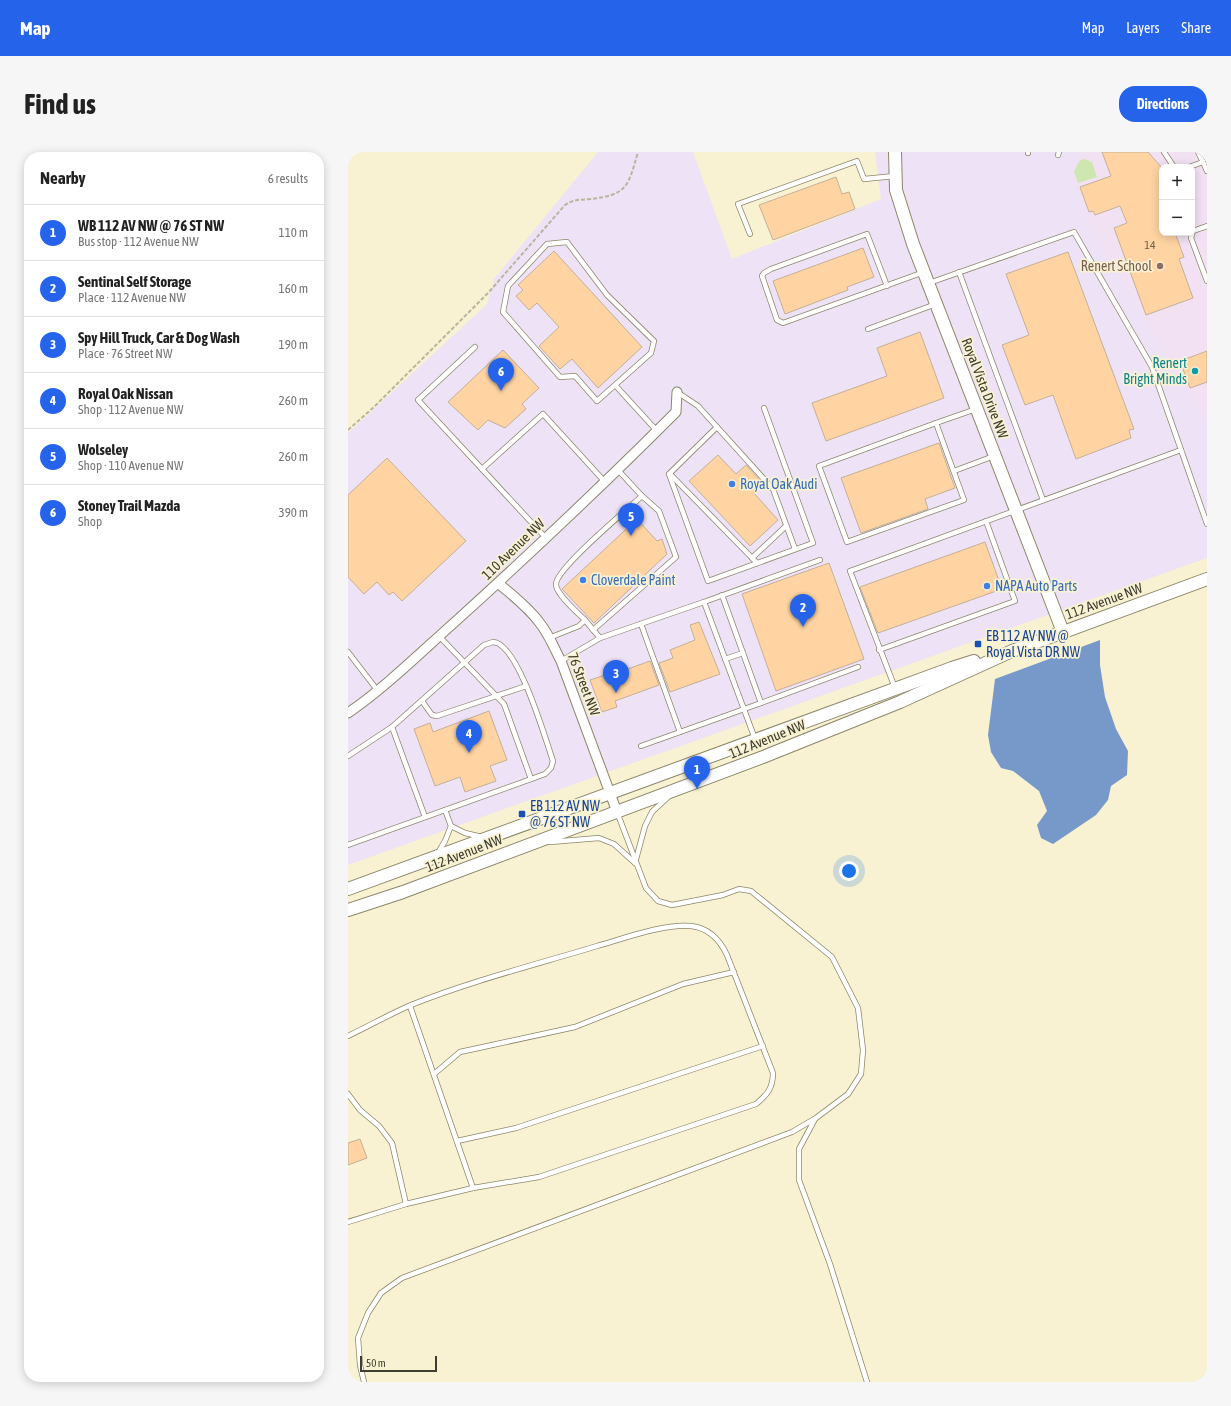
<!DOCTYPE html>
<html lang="en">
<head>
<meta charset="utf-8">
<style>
  :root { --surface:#fff; --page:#f6f6f6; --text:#222; --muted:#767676; --line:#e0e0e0; --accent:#2563eb }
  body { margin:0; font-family:"Asap Condensed",sans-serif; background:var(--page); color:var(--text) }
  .controls { position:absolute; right:12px; top:12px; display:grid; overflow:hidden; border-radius:8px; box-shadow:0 2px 10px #0003 }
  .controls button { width:36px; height:36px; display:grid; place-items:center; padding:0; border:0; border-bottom:1px solid var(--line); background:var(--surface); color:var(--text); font:20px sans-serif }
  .scale { position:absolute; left:12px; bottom:10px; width:77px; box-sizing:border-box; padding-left:4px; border:2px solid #3f3c30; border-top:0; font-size:11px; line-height:14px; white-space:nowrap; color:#3f3c30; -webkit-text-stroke:3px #f8f2d3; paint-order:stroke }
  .you { position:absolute; left:501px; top:719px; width:14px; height:14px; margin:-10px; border:3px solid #fff; border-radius:50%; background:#1a73e8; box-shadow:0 0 0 6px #1a73e833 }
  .badge { display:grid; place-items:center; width:26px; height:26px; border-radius:50%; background:var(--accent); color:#fff; font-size:13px; font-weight:700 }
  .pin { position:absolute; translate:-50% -33px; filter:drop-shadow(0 1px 2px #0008) }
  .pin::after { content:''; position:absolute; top:21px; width:14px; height:12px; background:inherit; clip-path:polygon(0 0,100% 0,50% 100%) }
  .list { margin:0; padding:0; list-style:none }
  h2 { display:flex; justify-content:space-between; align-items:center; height:52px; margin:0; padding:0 16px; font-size:17px }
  h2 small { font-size:13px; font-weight:400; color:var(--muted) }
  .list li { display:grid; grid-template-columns:26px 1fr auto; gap:12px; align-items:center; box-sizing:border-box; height:56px; padding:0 16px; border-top:1px solid var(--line) }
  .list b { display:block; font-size:15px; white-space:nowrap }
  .list p { margin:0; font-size:13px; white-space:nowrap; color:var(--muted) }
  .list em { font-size:13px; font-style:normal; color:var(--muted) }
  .map { position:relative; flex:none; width:859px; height:1230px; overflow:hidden; border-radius:16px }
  header { display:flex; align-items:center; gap:24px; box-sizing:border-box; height:56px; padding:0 20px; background:var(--accent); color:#fff }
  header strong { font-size:19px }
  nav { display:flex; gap:22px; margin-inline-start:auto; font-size:14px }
  .intro { display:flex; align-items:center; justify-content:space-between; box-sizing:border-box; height:96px; padding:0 24px }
  h1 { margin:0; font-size:28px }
  .button { padding:10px 18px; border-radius:16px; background:var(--accent); color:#fff; font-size:14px; font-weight:700 }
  main { display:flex; gap:24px; padding:0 24px }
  aside { flex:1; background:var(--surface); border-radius:16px; box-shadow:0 2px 10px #0003 }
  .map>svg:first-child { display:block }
</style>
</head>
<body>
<header>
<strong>Map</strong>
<nav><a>Map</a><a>Layers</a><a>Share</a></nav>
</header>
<div class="intro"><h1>Find us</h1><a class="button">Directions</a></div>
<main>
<aside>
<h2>Nearby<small>6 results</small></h2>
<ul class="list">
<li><span class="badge">1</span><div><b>WB 112 AV NW @ 76 ST NW</b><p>Bus stop · 112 Avenue NW</p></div><em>110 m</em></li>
<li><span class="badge">2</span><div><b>Sentinal Self Storage</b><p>Place · 112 Avenue NW</p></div><em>160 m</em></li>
<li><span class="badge">3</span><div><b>Spy Hill Truck, Car &amp; Dog Wash</b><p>Place · 76 Street NW</p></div><em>190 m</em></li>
<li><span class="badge">4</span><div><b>Royal Oak Nissan</b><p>Shop · 112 Avenue NW</p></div><em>260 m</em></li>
<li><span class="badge">5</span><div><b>Wolseley</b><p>Shop · 110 Avenue NW</p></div><em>260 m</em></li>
<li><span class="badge">6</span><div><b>Stoney Trail Mazda</b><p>Shop</p></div><em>390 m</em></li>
</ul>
</aside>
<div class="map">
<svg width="859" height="1230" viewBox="0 0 859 1230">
  <rect width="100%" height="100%" fill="#f8f2d3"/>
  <!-- commercial -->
  <path fill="#eee2f6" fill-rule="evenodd" d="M250,0H345L384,107L533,47L527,0H859V406L0,713V281L139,152L146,127ZM814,15H844V81H814Z"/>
  <!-- education -->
  <path fill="#f2e1f3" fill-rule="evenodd" d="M735,0H859V269L857,270L742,74L722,19ZM814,15H844V81H814Z"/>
  <!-- green -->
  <polygon fill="#cee7b0" points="737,7 744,10 749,25 730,31 726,19 732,8"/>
  <!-- water -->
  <polygon fill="#7799c9" points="752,488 752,513 757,545 768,577 780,599 779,623 763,634 760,648 748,663 705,692 693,686 689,673 699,659 691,639 665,619 653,616 643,600 640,583 647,527"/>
  <!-- building -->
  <g fill="#ffd4a2" stroke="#c5af97">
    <polygon points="754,0 800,0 814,16 814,29 811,31 814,38 814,81 827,81 836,105 831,107 845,146 798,163 766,76 779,71 772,54 747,63 745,59 741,60 732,35 763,24"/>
    <polygon points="488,25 494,42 501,40 507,57 425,88 411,53"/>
    <polygon points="515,96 526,125 499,135 500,138 437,162 425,129"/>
    <polygon points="206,99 294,195 250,236 224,207 212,217 191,194 211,175 189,151 181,158 168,144 175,138 170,133"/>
    <polygon points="720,100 786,277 781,278 783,286 728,307 705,243 677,253 654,193 681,183 658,122"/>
    <polygon points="572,180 596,246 478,289 464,251 539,224 529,196"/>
    <polygon points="155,198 191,236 174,252 178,257 157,276 140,268 130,278 100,250"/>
    <polygon points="859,199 859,230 842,236 832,209"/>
    <polygon points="591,291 607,336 577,347 580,357 513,381 493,326"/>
    <polygon points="370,303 388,322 398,313 415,331 405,340 430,368 402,394 341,329"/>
    <polygon points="39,306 118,389 54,449 45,440 41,443 29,430 16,442 0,425 0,343"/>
    <polygon points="289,367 309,389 314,387 319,402 246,471 214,437"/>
    <polygon points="637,390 654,437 530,481 512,435"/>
    <polygon points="481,411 516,507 428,539 394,442"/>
    <polygon points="351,470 372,522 322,540 311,511 325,506 322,498 347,488 342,473"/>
    <polygon points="302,509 311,533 267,549 269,555 254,560 242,528 257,523 258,525"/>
    <polygon points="141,559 159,608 142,614 148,629 117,640 112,625 87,634 66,577 82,571 85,580"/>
    <polygon points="12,987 19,1006 0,1013 0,991"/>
  </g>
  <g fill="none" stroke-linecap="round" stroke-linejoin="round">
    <defs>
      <g id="lane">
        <polyline points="816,0 826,15"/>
        <polyline points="680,1 680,0"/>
        <polyline points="710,3 711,0"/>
        <polyline points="855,10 859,19"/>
        <polyline points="841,15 855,10 850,0"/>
        <polyline points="859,74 845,79 843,86 859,129"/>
        <polyline points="402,82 390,52 509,9 516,27 547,24"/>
        <polyline points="611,120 695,348"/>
        <polyline points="581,131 726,80 804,215 859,372"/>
        <polyline points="539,134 519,82 423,117 416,121 414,124 429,168 435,171 576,120"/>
        <polyline points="520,177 588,152"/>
        <polyline points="127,195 70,248 197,385"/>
        <polyline points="267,233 303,201 306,189 259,143 219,90 199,92 160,134 155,160 212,225 227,224 249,249 267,233 309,279"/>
        <polyline points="329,240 350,254 425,337 447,397"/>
        <polygon points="588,271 616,348 499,390 471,314"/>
        <polyline points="588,271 628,257"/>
        <polyline points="134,317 195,262 257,330"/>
        <polyline points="606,319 646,304"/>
        <polyline points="321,322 360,429 465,391 416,256"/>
        <polyline points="321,322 369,275"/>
        <polyline points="323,323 409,411"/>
        <polyline points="404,406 438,374"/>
        <polyline points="374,443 413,551 510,515"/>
        <path d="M237,468C230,461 209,443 208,433C206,418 280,357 294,344L270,318"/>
        <polyline points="293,472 332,580"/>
        <polyline points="245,478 328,405 311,359 294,344"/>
        <polyline points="91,484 156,552 183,627"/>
        <polyline points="201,486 231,474 237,468 252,486"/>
        <polyline points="531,498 667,449 638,369"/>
        <polyline points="0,500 30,539"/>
        <polyline points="377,507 395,501"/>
        <polyline points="213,509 252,486 356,450"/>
        <polyline points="547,536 502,419 833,298"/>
        <polyline points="74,549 84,563 89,564 178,534"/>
        <polyline points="44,575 77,665"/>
        <polyline points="407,587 356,450 472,408"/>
        <polyline points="293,594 413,551"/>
        <path d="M0,604L44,575L136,493L145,490C170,491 197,586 205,609L203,616L197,622L0,693"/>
        <polyline points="97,658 103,674"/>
        <polyline points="202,690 251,686 266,692 287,711 297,674 304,660 321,644"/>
        <polyline points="90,701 97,689 103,674 117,681 134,685"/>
        <polyline points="62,854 125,1036"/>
        <path d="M0,884C21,874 42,862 63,853C123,829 186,813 249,794C274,787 318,771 343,774C361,776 372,788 379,803L425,921C425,936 419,943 408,952L191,1025L125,1036L58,1052L0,1070"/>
        <polyline points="86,922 112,900 227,875 335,832 386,820"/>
        <polyline points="0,942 12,958 31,974 44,991 58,1052"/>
        <polyline points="467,967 451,997 451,1028 482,1112 519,1230"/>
        <polyline points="109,989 168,976 415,894"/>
        <polyline points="16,1230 12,1213 10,1186 20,1161 33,1141 54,1126 444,980 468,966 500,942 513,922 515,898 510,856 484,805 403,739 391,737 375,743 324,753 310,749 298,736 269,660"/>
      </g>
      <g id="street">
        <path d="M150,431C164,443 180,455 191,470C201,482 206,496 213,509L269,660"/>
        <path d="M0,561C39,534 73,500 108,469C183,401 257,331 328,260L329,240"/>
      </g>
      <g id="secondary">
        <polyline points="547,0 548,38 565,92 715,480"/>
        <polyline points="0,737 604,516 626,509"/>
        <polyline points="0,758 55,740 415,605 552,550 664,499 859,427"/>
      </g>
    </defs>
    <!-- lane casing -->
    <use href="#lane" stroke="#8c876a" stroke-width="6"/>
    <!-- street casing -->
    <use href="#street" stroke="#8c876a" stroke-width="11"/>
    <!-- secondary casing -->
    <use href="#secondary" stroke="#8c876a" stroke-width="14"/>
    <!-- path -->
    <path stroke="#b9b59c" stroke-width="2" stroke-dasharray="4 2" stroke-linecap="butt" d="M0,278L26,255L141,140L217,53C226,47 232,48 242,47C280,43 280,34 290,0"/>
    <!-- lane -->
    <use href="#lane" stroke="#fff" stroke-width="4.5"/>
    <!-- street -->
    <use href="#street" stroke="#fff" stroke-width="9"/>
    <!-- secondary -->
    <use href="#secondary" stroke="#fff" stroke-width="12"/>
  </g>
  <!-- markers -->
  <circle fill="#8d6e63" stroke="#f8f2d3" stroke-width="1.5" cx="812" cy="114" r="4"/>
  <circle fill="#0f9aa8" stroke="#f8f2d3" stroke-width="1.5" cx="847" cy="219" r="4"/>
  <g fill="#3f7fe0" stroke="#f8f2d3" stroke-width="1.5">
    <circle cx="384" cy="332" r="4"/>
    <circle cx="235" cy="428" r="4"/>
    <circle cx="639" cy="434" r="4"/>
  </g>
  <g fill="#1a4fb4" stroke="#f8f2d3" stroke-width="1.5">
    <rect x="626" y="488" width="8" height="8" rx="2"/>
    <rect x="170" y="658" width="8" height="8" rx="2"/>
  </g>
  <g text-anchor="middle" stroke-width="3.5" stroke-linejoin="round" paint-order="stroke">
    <!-- number labels -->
    <g font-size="12" fill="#6f624c">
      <text x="802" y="97">14</text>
    </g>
    <!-- education labels -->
    <g font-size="14" fill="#785e54" stroke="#f8f2d3" text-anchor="end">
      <text x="804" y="119">Renert School</text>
    </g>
    <!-- culture labels -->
    <g font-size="14" fill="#0d838f" stroke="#f8f2d3" text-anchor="end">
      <text x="839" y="216">Renert<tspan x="839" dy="16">Bright Minds</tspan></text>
    </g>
    <!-- street labels -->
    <g font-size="14" fill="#3f3c30" stroke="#f8f2d3">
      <text transform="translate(637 236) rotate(69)" y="5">Royal Vista Drive NW</text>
      <text transform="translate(165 397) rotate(-44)" y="5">110 Avenue NW</text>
      <text transform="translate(756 449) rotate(-20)" y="5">112 Avenue NW</text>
      <text transform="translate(236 532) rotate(69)" y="5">76 Street NW</text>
      <text transform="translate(419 587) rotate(-22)" y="5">112 Avenue NW</text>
      <text transform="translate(116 701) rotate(-21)" y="5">112 Avenue NW</text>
    </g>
    <!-- shop labels -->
    <g font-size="14" fill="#366cbe" stroke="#f8f2d3" text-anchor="start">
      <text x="392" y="337">Royal Oak Audi</text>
      <text x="243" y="433">Cloverdale Paint</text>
      <text x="647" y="439">NAPA Auto Parts</text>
    </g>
    <!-- transit labels -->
    <g font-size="14" fill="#164399" stroke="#f8f2d3" text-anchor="start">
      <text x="638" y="489">EB 112 AV NW @<tspan x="638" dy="16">Royal Vista DR NW</tspan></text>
      <text x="182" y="659">EB 112 AV NW<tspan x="182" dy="16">@ 76 ST NW</tspan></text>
    </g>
  </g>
</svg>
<div class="controls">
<button>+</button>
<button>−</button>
</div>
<div class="scale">50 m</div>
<div class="you"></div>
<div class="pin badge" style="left:349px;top:637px">1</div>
<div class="pin badge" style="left:455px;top:475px">2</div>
<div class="pin badge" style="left:268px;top:541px">3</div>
<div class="pin badge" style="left:121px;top:601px">4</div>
<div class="pin badge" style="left:283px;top:384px">5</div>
<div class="pin badge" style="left:153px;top:239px">6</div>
</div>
</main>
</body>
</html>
